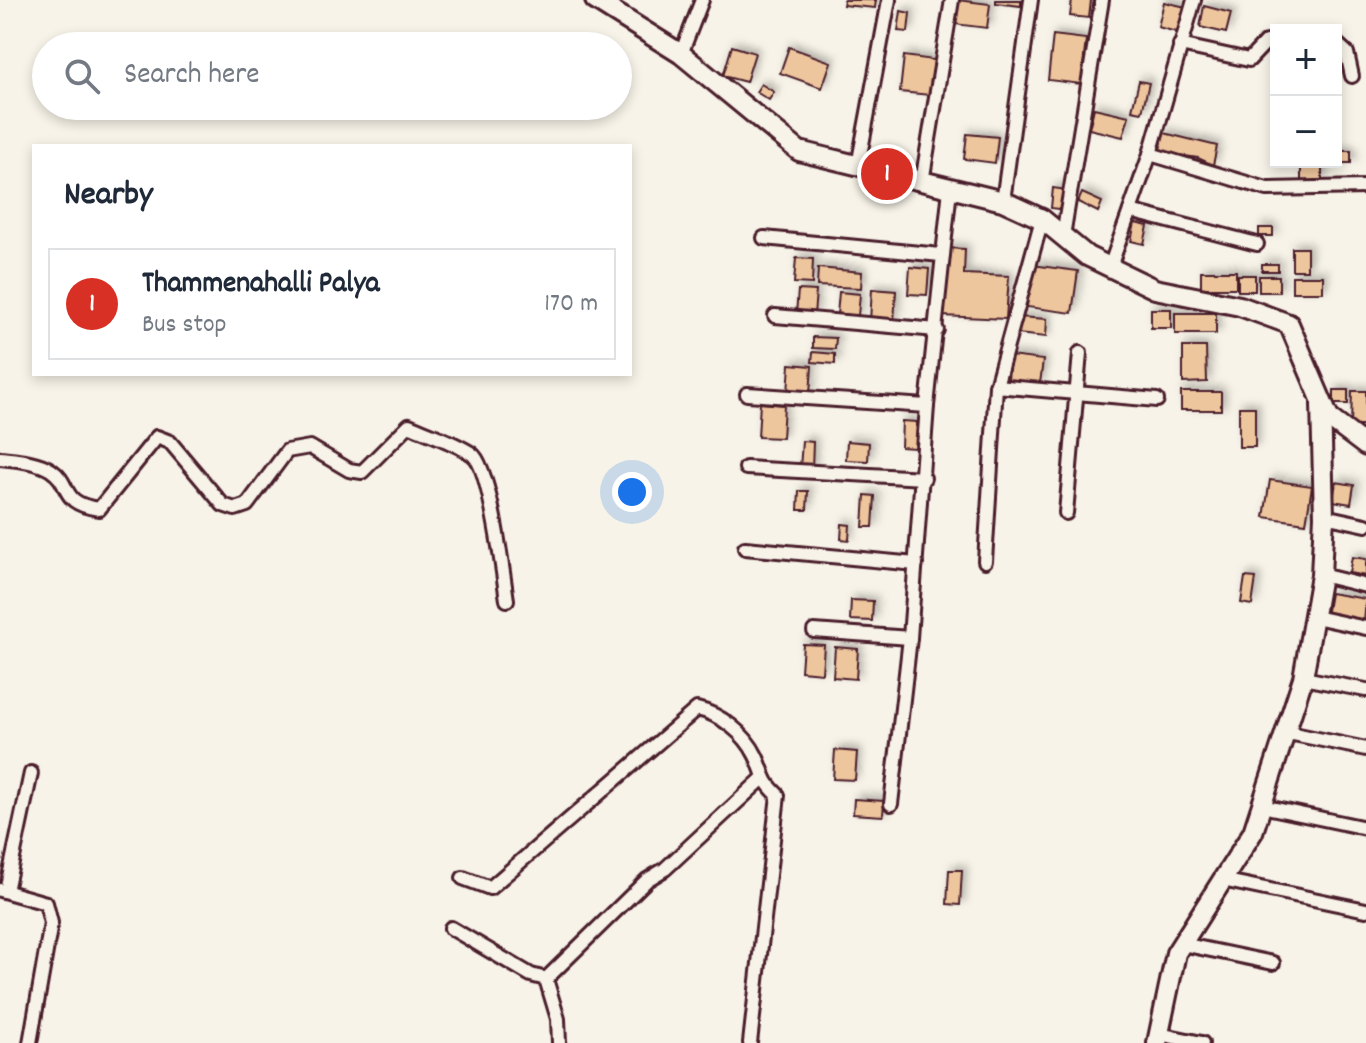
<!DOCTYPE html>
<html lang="en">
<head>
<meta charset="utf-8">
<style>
  :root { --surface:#fff; --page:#f6f6f7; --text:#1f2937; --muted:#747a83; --line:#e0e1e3; --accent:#d93025 }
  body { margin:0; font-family:Dekko,sans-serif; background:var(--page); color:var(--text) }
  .controls { position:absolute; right:24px; top:24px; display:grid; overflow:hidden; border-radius:0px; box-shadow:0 4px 12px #0003 }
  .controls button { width:72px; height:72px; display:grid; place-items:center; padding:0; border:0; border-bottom:2px solid var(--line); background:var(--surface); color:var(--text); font:40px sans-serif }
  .you { position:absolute; left:632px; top:492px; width:28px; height:28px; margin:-20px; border:6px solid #fff; border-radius:50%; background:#1a73e8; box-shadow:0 0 0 12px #1a73e833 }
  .badge { display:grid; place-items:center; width:52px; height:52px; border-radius:50%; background:var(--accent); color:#fff; font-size:26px; font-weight:700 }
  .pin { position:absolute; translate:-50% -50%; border:4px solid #fff; box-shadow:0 2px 8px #0006 }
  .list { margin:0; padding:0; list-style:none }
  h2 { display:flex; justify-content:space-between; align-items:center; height:104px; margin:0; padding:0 32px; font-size:34px }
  h2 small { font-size:26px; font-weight:400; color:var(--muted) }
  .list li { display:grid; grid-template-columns:52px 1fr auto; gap:24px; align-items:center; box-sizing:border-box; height:112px; margin:0 16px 16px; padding:0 16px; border:2px solid var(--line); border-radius:0px }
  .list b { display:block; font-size:30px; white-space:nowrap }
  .list p { margin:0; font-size:26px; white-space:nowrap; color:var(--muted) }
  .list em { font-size:26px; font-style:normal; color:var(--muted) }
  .icon { flex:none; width:44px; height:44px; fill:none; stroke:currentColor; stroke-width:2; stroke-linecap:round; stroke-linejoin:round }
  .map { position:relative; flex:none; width:1366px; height:1043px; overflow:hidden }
  .search { position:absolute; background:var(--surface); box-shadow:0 4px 12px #0003; left:32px; top:32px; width:600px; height:88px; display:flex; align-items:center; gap:20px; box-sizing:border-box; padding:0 28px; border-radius:44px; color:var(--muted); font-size:30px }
  .panel { position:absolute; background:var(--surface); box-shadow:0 4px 12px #0003; left:32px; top:144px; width:600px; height:232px; border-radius:0px }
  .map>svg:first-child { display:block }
</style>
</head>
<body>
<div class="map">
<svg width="1366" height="1043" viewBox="0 0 1366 1043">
  <defs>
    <filter id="shadow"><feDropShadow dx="4" dy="-4" stdDeviation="4" flood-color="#0004"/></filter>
  </defs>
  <rect width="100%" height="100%" fill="#f7f3e8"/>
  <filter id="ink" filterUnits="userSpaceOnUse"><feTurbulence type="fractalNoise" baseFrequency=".0125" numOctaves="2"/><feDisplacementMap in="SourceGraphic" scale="16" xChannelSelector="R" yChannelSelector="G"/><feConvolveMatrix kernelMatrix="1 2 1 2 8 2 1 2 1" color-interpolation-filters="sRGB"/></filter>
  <g filter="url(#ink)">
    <!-- building -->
    <g fill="#edc69d" stroke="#4a1f2b" stroke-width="2" filter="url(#shadow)">
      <polygon points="844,0 876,0 875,8 843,5"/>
      <polygon points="957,0 990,4 987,28 954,24"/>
      <polygon points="996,0 1021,0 1021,6 996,3"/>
      <polygon points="1072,0 1091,0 1089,18 1070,16"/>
      <polygon points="1164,2 1186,7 1180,33 1158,27"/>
      <polygon points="1204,6 1231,13 1226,33 1200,27"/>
      <polygon points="901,11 910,13 908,32 898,31"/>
      <polygon points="1053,35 1086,39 1081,84 1048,80"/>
      <polygon points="732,46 755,53 746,82 723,76"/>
      <polygon points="789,47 831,62 822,88 780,73"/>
      <polygon points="904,56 934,60 930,95 900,92"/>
      <polygon points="1139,81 1149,83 1142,112 1132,110"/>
      <polygon points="761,84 774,92 769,100 756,92"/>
      <polygon points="1094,108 1129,116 1123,137 1089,129"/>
      <polygon points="1164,133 1217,146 1213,165 1198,158 1159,152"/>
      <polygon points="967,134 998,137 995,163 964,159"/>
      <polygon points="1336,151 1351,151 1351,163 1331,163 1336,162"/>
      <rect x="1301" y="162" width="21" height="19"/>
      <polygon points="1053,188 1067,190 1065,210 1051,208"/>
      <polygon points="1082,193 1102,202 1098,212 1078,202"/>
      <polygon points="1135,223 1148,226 1144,244 1131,241"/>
      <rect x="1259" y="228" width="14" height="8"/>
      <polygon points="946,248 965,249 964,274 1009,276 1006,319 942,316"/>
      <rect x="1292" y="248" width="15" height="22"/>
      <polygon points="796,258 813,259 812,284 794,283"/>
      <rect x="1262" y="264" width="16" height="7"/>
      <polygon points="1032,265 1078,271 1072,313 1027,307"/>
      <polygon points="910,267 929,269 927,295 908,294"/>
      <polygon points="818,268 862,272 861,288 817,286"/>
      <rect x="1201" y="271" width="35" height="17"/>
      <rect x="1238" y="275" width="17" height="16"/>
      <rect x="1259" y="276" width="20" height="16"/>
      <rect x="1292" y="276" width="31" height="16"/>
      <polygon points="872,289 896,291 894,322 870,321"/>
      <polygon points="798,290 816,291 814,315 796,314"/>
      <polygon points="839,292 860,294 858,316 837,315"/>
      <rect x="1151" y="309" width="20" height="19"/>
      <rect x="1175" y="313" width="41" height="21"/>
      <polygon points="1018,317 1047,319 1046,337 1017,334"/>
      <polygon points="813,337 836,338 835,349 813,348"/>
      <polygon points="1183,347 1206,347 1207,382 1183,383"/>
      <polygon points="813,352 835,354 835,364 812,362"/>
      <polygon points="1010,356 1043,360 1040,384 1008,380"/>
      <polygon points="790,364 812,366 810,394 788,393"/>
      <rect x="1334" y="390" width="14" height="14"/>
      <polygon points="1352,391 1366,391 1366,426 1351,426"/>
      <rect x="1181" y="392" width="40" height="18"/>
      <polygon points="760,403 784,405 782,438 758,437"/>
      <rect x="1239" y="407" width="16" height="40"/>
      <polygon points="902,421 917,422 915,448 901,447"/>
      <polygon points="802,441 813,442 812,470 800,469"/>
      <polygon points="847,441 869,443 868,461 846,460"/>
      <polygon points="1270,480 1312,486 1306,523 1264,517"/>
      <polygon points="1336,482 1354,485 1351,504 1333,501"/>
      <polygon points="799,491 808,491 807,510 798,510"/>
      <polygon points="865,495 875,496 873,527 863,527"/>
      <polygon points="842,524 850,525 849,540 841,539"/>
      <polygon points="1352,557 1366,559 1366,576 1349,573"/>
      <polygon points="1245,577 1256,578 1252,605 1241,603"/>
      <polygon points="1330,593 1366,599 1364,623 1326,616"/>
      <polygon points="851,600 873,601 872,621 850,620"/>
      <polygon points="803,644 824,645 822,673 801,671"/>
      <polygon points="835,647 858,649 856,679 833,677"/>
      <polygon points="835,750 857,752 855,780 833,779"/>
      <polygon points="854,799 884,801 883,816 853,814"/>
      <polygon points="949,870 962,870 960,905 947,904"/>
    </g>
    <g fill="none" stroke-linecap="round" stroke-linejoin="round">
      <defs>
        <g id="street">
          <polyline points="1336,43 1347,53 1352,76"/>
          <polyline points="1180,45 1249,60 1266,42 1276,42"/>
          <polyline points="681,54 702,0"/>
          <polyline points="1150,154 1267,189 1366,187"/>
          <polyline points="858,166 889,0"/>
          <polyline points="922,182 952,0"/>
          <polyline points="1003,201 1031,0"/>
          <polyline points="1130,211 1257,244"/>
          <polyline points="1063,236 1102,0"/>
          <polyline points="764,238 941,255"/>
          <polyline points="1110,267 1150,154 1194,0"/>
          <polyline points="775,316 937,330"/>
          <polyline points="996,386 1157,400"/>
          <polyline points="747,394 927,406"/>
          <path d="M0,458C17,460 37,461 51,470C73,485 58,503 99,509L157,437L170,442L223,505L235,509L247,505L287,451L310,447L349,470L362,472L409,425C429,434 454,442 472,454C490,466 503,574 507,600"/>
          <polyline points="746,468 924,478"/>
          <polyline points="1066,513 1080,353"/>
          <polyline points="1324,516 1366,525"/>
          <polyline points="745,548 916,564"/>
          <polyline points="985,561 996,386 1042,219"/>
          <polyline points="1321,575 1366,586"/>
          <polyline points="1315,617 1366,628"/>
          <polyline points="814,631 910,638"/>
          <polyline points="1303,678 1366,690"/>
          <polyline points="1284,732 1366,749"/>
          <polyline points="891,804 910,638 927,406 950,189"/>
          <polyline points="1262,806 1366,828"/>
          <path d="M463,878L490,888L697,709C720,714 745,733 756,756C765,774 761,779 778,795L750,1043"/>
          <polyline points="1222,880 1366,910"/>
          <polyline points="0,890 46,903 51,923 30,1043"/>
          <polyline points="6,891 31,773"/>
          <polyline points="451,928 531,975 546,979"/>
          <polyline points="1182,944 1273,963"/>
          <polyline points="546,979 647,880 665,869 762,779"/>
          <polyline points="546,979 558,1019 559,1043"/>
          <polyline points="1159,1034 1202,1043"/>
        </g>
        <g id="secondary">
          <polyline points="595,0 681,54 799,151 1003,201 1042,219 1087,256 1155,289 1240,306 1289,324 1329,418 1366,446"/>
          <polyline points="1157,1043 1176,953 1253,832 1303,678 1321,575 1324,516 1321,404"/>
        </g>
      </defs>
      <!-- street casing -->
      <use href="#street" stroke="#4a1f2b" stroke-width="18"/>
      <!-- secondary casing -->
      <use href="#secondary" stroke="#4a1f2b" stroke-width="24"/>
      <!-- street -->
      <use href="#street" stroke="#f7f3e8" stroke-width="12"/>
      <!-- secondary -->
      <use href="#secondary" stroke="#f7f3e8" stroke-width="18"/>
    </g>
  </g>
</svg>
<div class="controls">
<button>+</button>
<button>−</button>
</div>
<div class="you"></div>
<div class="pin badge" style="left:887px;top:174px">1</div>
<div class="search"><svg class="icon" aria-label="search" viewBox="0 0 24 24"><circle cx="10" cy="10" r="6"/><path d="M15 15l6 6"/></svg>Search here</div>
<section class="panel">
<h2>Nearby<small></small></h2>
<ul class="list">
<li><span class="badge">1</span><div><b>Thammenahalli Palya</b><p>Bus stop</p></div><em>170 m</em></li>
</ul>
</section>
</div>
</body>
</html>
